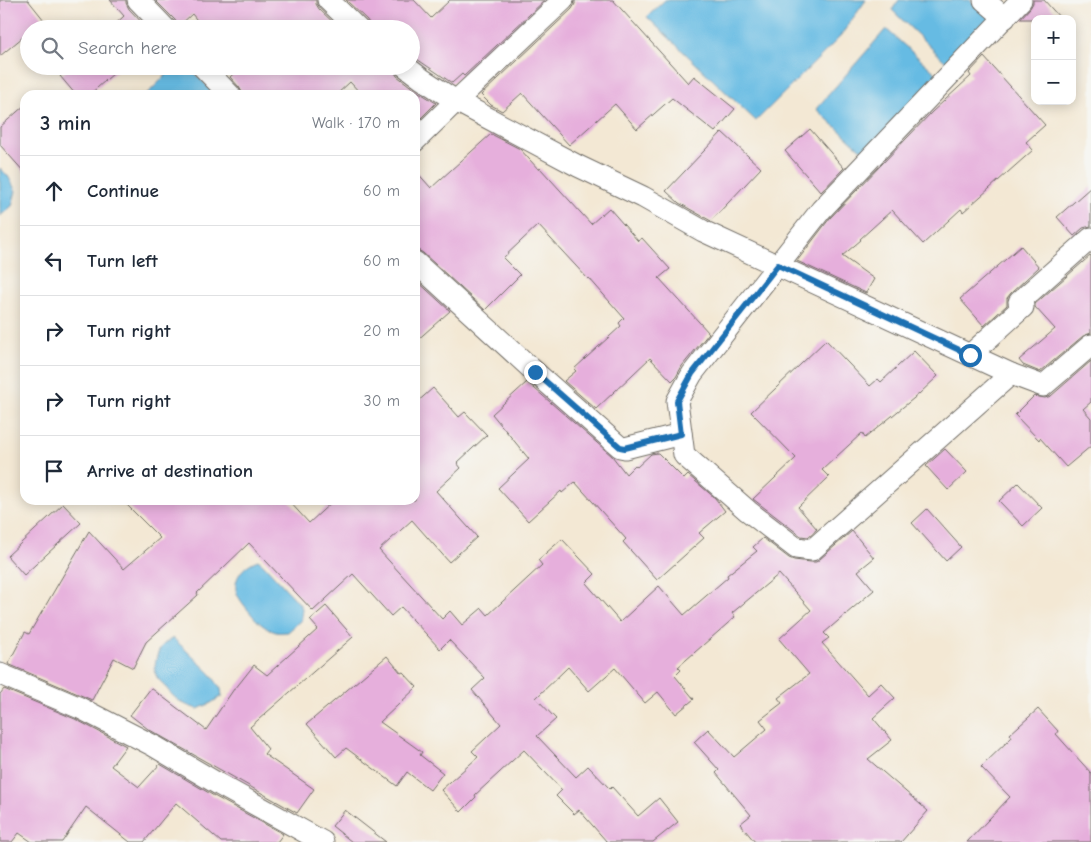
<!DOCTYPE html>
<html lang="en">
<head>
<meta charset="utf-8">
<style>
  :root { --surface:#fff; --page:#f6f6f7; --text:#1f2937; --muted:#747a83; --line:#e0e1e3 }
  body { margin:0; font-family:"Comic Neue",sans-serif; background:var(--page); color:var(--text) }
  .controls { position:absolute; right:15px; top:15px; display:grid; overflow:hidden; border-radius:10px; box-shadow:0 2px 12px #0003 }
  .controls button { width:45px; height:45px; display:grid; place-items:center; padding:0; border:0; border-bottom:1px solid var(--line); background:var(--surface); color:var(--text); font:25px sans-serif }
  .stop { position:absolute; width:15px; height:15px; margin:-11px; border:4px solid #1f6fb2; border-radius:50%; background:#fff }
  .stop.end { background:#1f6fb2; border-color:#fff; box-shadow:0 1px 5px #0008 }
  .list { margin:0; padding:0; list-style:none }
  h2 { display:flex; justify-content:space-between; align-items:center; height:65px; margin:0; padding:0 20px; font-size:21px }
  h2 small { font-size:16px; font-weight:400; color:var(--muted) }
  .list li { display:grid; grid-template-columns:32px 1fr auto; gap:15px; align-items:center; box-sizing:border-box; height:70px; padding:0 20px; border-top:1px solid var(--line) }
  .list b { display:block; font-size:19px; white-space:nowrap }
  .list em { font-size:16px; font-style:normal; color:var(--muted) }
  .icon { flex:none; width:28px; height:28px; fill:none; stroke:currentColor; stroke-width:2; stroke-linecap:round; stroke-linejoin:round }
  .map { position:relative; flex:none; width:1091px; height:842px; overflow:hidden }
  .search { position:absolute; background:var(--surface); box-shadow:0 2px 12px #0003; left:20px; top:20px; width:400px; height:55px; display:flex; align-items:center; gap:12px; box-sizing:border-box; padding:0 18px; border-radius:28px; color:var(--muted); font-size:19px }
  .panel { position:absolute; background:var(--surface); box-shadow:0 2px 12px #0003; left:20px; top:90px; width:400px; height:415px; border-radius:15px }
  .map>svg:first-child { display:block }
</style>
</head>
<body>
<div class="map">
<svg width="1091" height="842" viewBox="0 0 1091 842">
  <rect width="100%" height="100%" fill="#f6f6f2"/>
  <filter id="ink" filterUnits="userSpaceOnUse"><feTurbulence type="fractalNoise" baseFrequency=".02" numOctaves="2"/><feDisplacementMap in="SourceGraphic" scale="10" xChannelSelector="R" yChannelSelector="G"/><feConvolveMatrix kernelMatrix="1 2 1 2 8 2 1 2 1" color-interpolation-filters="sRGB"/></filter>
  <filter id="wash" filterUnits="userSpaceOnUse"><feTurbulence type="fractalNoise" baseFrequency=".0096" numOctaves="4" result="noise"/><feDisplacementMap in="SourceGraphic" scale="20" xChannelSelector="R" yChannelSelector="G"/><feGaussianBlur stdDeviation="1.12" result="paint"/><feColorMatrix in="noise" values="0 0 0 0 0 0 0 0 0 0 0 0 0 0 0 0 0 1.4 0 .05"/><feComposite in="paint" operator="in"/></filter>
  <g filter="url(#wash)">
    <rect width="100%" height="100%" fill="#f3e8d4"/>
    <!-- water -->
    <g fill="#66bbe3" stroke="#487387">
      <polygon points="665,0 866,0 839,38 756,121 647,17"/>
      <polygon points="899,0 970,0 995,21 950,66 892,10"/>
      <polygon points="886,29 939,76 866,154 816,109"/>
      <polygon points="175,66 188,66 216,95 146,95"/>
      <polygon points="0,168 8,176 16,191 12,206 0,216"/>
      <path d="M258,560L263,564L298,602L302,608L301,620L288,632C284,632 279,633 276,632C264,629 255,619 248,610C244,605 240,600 237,594C232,578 244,565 258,560Z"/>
      <path d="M173,638L210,673L221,689L222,696L211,703L198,709C180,704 175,699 163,684C161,682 157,678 156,675C153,667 157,651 163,645C166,642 170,640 173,638Z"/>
    </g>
    <g id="blocks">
      <!-- building -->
      <g fill="#e6afdc">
        <polygon points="0,0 28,0 44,20 33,29 29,29 29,32 0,56"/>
        <polygon points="110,0 126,0 126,3 129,9 148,29 110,29 124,16"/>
        <polygon points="155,0 316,0 316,4 319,9 340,29 204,29 192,14 178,27 175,20"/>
        <polygon points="346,0 414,0 431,18 450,0 545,0 464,76 462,74 452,83 411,55 411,29 370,29 370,25 367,20"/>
        <polygon points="575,0 613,0 688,83 694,76 735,109 715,132 672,98 637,129 615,104 569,145 522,93 502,111 491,105 481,95 572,9 575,4"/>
        <polygon points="1033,0 1044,0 1061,19 1020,19 1030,8 1033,3"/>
        <polygon points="984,57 1045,125 1026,142 1033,150 963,212 961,209 923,244 892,210 860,239 861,240 842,256 874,279 866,293 797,261 830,218 932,112 971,76 969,73"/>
        <polygon points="72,66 122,66 89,95 76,95 60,76"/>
        <polygon points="242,66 393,66 394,71 397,76 414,89 436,103 415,124 415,95 362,95 350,82 336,95 242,95 242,92 239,87 230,77"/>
        <polygon points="25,105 25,173 0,145 0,127"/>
        <polygon points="810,129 844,168 821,192 785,151"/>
        <polygon points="722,132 761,168 711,221 679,203 666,191"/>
        <polygon points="491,134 520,149 539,170 540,168 591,224 609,208 638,241 642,238 670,269 659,278 709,333 682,366 676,377 672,381 650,358 596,409 564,381 576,371 574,369 621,326 619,323 624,318 589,278 588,279 538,225 503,258 520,275 485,310 423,253 418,250 415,250 415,170 431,188"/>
        <polygon points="1091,187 1091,226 1083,228 1074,236 1057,217"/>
        <polygon points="1021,246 1039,267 1011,293 1007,298 1007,305 984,326 960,299"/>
        <polygon points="1091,255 1091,333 1083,336 1040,372 1023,365 1019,360 1055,329 1035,307 1035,304"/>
        <polygon points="415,279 450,311 415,342"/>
        <polygon points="826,340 870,386 878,379 881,382 914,351 938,376 919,394 865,438 862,433 822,470 829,477 798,507 817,529 808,537 801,536 753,499 796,458 751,412"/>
        <polygon points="1091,361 1091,402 1083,409 1091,418 1091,446 1066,467 1040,438 1039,440 1015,415 1034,396 1045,398 1051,396"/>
        <polygon points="527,382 612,456 626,474 635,465 637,467 651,454 658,453 684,479 688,475 715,498 725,511 699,533 704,538 657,580 623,542 626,539 575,482 562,493 561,491 528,521 498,488 529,459 492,414"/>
        <polygon points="433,388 459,417 465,412 487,435 457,463 461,468 436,491 477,537 449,562 412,520 379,550 442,619 450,611 462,625 482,608 488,615 542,565 538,560 562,539 595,574 586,583 620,622 659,586 684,615 728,577 727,575 757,551 753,547 763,538 789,558 794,560 811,562 816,562 820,559 852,531 874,558 858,571 874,590 824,633 829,638 822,643 868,695 881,683 895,698 873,718 892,740 868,759 928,811 901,842 755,842 740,824 751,815 716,773 719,770 694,742 708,729 734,757 767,729 760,720 782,703 778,698 809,674 779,639 811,610 779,574 732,613 735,617 678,667 681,670 675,676 694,699 676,714 658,692 645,703 615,668 589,691 568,667 536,698 556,719 537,736 576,777 588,766 610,789 612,787 638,816 659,798 678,822 653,842 607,842 579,810 574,814 556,796 562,790 524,750 475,795 476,797 461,812 441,790 478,757 472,751 501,724 472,690 485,678 449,640 440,649 401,607 391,616 353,574 313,611 249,543 197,593 198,595 146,642 133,668 114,658 92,700 8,664 25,632 29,634 89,531 124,569 160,538 122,500 288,500 309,523 334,500 415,500 415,404"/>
        <polygon points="945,449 967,472 948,490 926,466"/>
        <polygon points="1018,483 1042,508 1023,526 999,501"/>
        <polygon points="63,504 81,523 24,575 7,556"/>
        <polygon points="927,509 961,547 946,561 912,523"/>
        <polygon points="326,606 353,637 250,727 268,749 264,754 314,789 297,813 148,729 130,715 151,688 206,730 234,689 235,689 254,665 267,675 318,629 310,620"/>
        <polygon points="387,656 401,673 403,672 417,687 380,722 422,752 420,755 443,773 430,790 407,772 397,786 346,748 336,757 307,724"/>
        <polygon points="4,689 75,719 126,746 111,766 139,787 160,764 214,796 283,834 277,842 221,842 176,803 144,842 130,842 86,807 62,842 32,842 19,833 12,842 0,842 0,694"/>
        <polygon points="1038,709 1058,731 1056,734 1091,773 1091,842 967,842 1010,797 981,767 1012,737 1010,734"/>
        <polygon points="345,810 386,842 352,842 332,826"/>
      </g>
    </g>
  </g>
  <g filter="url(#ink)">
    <use href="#blocks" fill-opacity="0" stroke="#716d66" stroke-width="1"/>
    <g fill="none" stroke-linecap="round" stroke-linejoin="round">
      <defs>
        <g id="street">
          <polyline points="138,0 166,29"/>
          <polyline points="328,0 358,29"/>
          <polyline points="984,0 1005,18"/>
          <polyline points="1021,0 821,210 692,374 677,401 684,455 748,511 796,548 812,550 1011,374 1043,386 1091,345"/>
          <polyline points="202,66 230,95"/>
          <polyline points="405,66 422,79 456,101 578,166 643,197 703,231 1011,374"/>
          <polyline points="415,141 456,101 563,0"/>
          <polyline points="415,262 535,372 620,447 625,448 681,434"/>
          <polyline points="970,355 1023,307 1019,302 1091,238"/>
          <polyline points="0,674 80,708 154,746 220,785 323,842"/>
        </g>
      </defs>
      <!-- street casing -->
      <use href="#street" stroke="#716d66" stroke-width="23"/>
      <!-- street -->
      <use href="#street" stroke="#fff" stroke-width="21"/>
    </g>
  </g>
  <g fill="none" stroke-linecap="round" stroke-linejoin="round" filter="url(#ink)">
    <!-- route -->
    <polyline stroke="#1f6fb2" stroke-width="6" points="535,372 620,447 625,448 681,434 677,401 692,374 778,265 970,355"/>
  </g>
</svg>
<div class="controls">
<button>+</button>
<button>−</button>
</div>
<div class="stop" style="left:970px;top:355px"></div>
<div class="stop end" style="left:535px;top:372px"></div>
<div class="search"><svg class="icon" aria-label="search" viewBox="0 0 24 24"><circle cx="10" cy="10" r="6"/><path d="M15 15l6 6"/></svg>Search here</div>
<section class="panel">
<h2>3 min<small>Walk · 170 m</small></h2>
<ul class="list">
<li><svg class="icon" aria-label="ahead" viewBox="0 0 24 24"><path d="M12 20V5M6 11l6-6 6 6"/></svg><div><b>Continue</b></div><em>60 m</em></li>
<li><svg class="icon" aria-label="left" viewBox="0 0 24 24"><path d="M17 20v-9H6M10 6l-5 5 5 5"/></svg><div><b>Turn left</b></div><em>60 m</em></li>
<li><svg class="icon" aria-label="right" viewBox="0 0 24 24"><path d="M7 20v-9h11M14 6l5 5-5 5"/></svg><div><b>Turn right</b></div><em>20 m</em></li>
<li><svg class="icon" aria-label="right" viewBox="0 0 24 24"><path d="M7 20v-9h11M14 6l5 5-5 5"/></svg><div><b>Turn right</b></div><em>30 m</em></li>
<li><svg class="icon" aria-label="arrive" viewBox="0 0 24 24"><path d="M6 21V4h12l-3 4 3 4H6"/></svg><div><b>Arrive at destination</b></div></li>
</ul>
</section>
</div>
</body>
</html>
